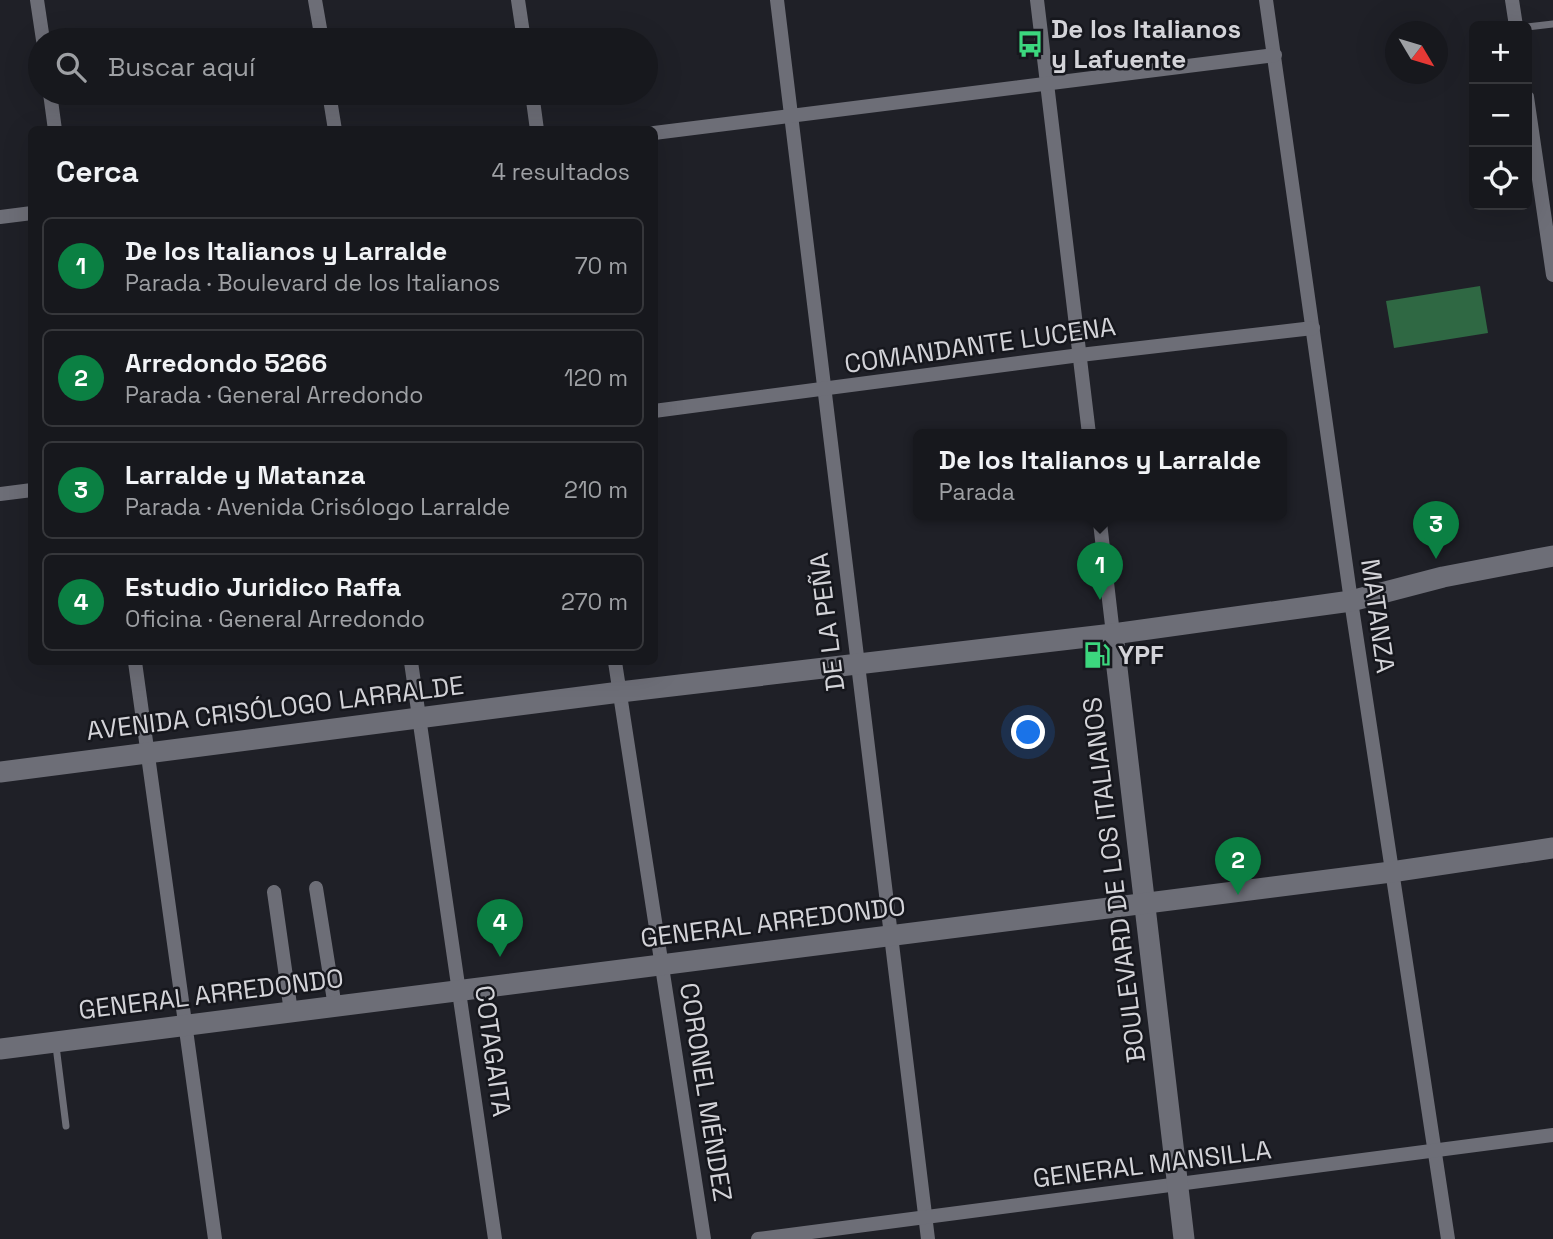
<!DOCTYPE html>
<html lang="es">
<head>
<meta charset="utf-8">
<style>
  :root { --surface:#17181d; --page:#202126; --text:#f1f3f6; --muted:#9ea0a4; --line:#36373b; --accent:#0b8043 }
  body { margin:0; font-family:"Space Grotesk",sans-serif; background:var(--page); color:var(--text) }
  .controls { position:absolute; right:21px; top:21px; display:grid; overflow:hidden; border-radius:10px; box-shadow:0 7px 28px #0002 }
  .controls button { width:63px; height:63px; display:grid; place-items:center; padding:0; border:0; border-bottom:2px solid var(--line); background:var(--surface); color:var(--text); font:35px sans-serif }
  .compass { position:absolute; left:1385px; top:21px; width:63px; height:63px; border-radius:50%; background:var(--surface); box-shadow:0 7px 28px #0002; rotate:128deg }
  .you { position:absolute; left:1029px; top:733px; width:24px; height:24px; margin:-18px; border:5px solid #fff; border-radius:50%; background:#1a73e8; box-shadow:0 0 0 10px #1a73e833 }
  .badge { display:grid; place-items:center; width:46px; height:46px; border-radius:50%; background:var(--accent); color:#fff; font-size:23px; font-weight:700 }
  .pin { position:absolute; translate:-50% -58px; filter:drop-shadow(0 2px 4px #0008) }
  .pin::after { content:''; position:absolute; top:37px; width:24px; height:21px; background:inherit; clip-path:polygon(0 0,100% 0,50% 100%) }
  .popup { position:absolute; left:913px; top:429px; width:374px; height:91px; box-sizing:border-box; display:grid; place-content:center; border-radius:10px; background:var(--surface); filter:drop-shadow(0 2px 5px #0005); font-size:23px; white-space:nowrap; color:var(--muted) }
  .popup b { font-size:26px; color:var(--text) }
  .popup::after { content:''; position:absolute; left:50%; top:100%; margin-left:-14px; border:14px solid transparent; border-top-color:var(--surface) }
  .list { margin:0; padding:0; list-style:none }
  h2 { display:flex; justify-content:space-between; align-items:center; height:91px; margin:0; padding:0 28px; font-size:30px }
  h2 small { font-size:23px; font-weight:400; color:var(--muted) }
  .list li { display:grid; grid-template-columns:46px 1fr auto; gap:21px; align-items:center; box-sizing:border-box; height:98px; margin:0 14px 14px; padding:0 14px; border:2px solid var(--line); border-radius:10px }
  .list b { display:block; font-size:26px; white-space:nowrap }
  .list p { margin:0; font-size:23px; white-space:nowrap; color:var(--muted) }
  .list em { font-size:23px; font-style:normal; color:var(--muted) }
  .icon { flex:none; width:38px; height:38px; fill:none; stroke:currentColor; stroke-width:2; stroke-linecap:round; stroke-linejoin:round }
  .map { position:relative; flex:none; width:1553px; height:1239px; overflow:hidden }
  .search { position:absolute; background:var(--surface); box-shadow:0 7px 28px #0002; left:28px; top:28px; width:630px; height:77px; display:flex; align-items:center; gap:18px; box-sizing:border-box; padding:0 24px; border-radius:38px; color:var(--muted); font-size:26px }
  .panel { position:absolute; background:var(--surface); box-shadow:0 7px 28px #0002; left:28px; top:126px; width:630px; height:539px; border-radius:10px }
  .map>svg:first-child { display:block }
</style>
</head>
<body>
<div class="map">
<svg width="1553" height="1239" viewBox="0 0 1553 1239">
  <rect width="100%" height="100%" fill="#1f2027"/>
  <!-- water -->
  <polygon fill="#2f6843" points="1480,286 1488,333 1394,348 1386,301"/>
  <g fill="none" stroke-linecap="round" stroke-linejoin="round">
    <!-- lane -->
    <g stroke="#6d6e77" stroke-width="7">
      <polyline points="1527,27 1553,24"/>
      <polyline points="56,1046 66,1126"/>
    </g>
    <!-- street -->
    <g stroke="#6d6e77" stroke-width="14">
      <polyline points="37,0 43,40"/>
      <polyline points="315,0 322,40"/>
      <polyline points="518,0 524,40"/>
      <polyline points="777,0 928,1239"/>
      <polyline points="1037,0 1089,434"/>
      <polyline points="1266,0 1351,601 1448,1239"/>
      <polyline points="1512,0 1516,26"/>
      <polyline points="50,93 55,130"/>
      <polyline points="329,93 335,130"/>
      <polyline points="532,93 537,130"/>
      <polyline points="1527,97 1553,275"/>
      <polyline points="654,133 1275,55"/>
      <polyline points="0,217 32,213"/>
      <polyline points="654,411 1080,355 1313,328"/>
      <polyline points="0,494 32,490"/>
      <polyline points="1099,514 1113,634"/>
      <polyline points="135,662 215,1239"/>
      <polyline points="411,662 495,1239"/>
      <polyline points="615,662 704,1239"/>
      <polyline points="316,888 335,1007"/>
      <polyline points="274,892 291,1012"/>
      <polyline points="758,1239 1553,1135"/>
    </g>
    <!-- secondary -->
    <g stroke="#6d6e77" stroke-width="21">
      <polyline points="1113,634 1184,1239"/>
      <polyline points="0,772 620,692 1113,634 1351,601 1443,577 1553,556"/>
      <polyline points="0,1049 1391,872 1553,848"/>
    </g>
  </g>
  <!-- icons -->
  <defs>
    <symbol id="bus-bare" viewBox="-9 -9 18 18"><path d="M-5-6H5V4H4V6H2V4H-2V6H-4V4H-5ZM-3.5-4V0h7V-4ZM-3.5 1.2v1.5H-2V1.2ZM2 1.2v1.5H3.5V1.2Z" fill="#3cd77e" stroke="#16171d" stroke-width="2.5" paint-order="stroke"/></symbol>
    <symbol id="fuel-bare" viewBox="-9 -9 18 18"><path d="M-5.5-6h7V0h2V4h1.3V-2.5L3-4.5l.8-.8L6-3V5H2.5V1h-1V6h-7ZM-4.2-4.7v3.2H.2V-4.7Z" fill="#3cd77e" stroke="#16171d" stroke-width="2.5" paint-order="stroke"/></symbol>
  </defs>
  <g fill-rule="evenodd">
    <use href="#bus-bare" x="1011" y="25" width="38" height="38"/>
    <use href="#fuel-bare" x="1078" y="636" width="38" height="38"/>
  </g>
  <g text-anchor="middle" stroke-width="5" stroke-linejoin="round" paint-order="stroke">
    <!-- poi labels -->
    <g font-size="26" font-weight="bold" fill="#d3d3d8" stroke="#16171d" text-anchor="start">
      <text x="1051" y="38">De los Italianos<tspan x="1051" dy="30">y Lafuente</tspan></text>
      <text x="1118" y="664">YPF</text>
    </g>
    <!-- street labels -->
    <g font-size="26" fill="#d3d3d8" stroke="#16171d">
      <text transform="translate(980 345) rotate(-8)" y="9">COMANDANTE LUCENA</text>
      <text transform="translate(1378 616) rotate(82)" y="9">MATANZA</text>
      <text transform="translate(827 622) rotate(-97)" y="9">DE LA PEÑA</text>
      <text transform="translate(275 708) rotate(-7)" y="9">AVENIDA CRISÓLOGO LARRALDE</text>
      <text transform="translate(1114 880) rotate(-97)" y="9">BOULEVARD DE LOS ITALIANOS</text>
      <text transform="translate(773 922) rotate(-7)" y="9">GENERAL ARREDONDO</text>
      <text transform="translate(211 994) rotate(-7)" y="9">GENERAL ARREDONDO</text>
      <text transform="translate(493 1051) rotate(82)" y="9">COTAGAITA</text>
      <text transform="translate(706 1092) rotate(81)" y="9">CORONEL MÉNDEZ</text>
      <text transform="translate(1152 1164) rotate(-7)" y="9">GENERAL MANSILLA</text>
    </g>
  </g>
</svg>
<div class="controls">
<button>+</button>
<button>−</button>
<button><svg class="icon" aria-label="locate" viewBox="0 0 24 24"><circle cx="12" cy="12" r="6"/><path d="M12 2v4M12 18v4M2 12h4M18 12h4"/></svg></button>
</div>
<svg class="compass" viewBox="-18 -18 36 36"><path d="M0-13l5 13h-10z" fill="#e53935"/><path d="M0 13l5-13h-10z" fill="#9ea0a4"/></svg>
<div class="you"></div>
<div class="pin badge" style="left:1100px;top:600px">1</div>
<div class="popup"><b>De los Italianos y Larralde</b>Parada</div>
<div class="pin badge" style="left:1238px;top:895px">2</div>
<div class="pin badge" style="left:1436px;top:559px">3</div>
<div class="pin badge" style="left:500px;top:957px">4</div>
<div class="search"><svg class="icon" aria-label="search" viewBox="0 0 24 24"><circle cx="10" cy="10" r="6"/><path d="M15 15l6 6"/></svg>Buscar aquí</div>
<section class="panel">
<h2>Cerca<small>4 resultados</small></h2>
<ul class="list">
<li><span class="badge">1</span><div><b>De los Italianos y Larralde</b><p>Parada · Boulevard de los Italianos</p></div><em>70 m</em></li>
<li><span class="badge">2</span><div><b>Arredondo 5266</b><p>Parada · General Arredondo</p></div><em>120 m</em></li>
<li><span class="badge">3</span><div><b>Larralde y Matanza</b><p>Parada · Avenida Crisólogo Larralde</p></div><em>210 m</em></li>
<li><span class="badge">4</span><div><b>Estudio Juridico Raffa</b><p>Oficina · General Arredondo</p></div><em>270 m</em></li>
</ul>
</section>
</div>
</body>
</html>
